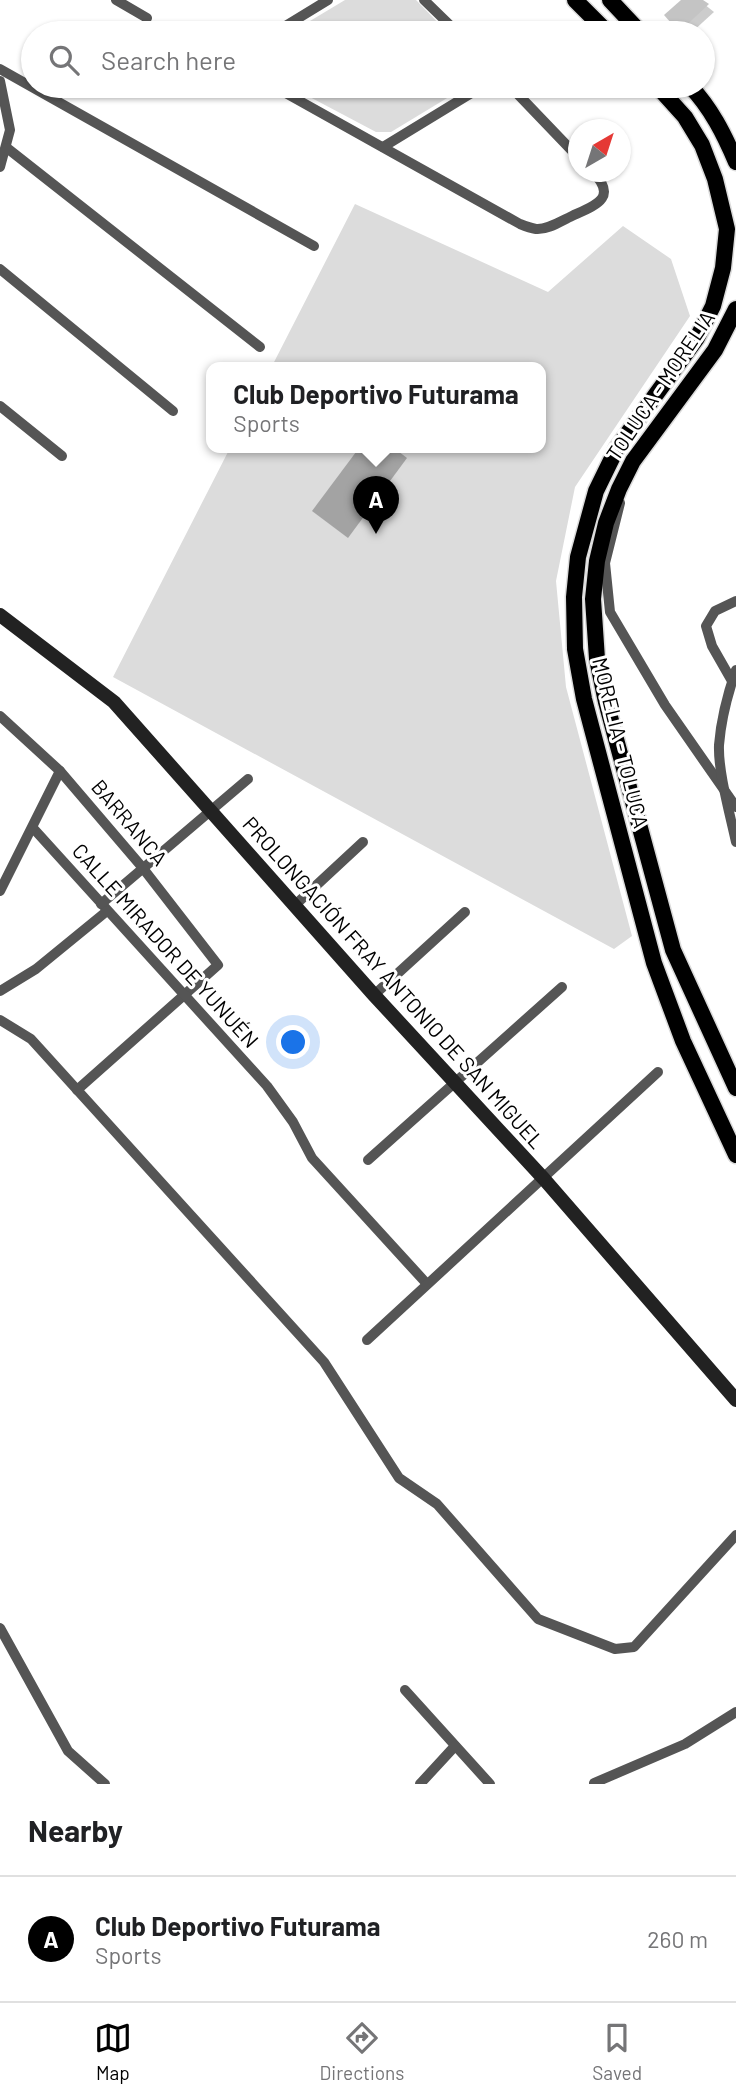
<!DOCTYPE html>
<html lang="en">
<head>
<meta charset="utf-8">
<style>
  :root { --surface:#fff; --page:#f2f2f2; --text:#202124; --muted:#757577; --line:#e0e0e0; --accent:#000 }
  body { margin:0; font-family:Barlow,sans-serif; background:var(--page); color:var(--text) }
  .compass { position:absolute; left:568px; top:119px; width:63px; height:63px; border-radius:50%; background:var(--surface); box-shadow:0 2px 5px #0004; rotate:39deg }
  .you { position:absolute; left:294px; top:1043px; width:24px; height:24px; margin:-18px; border:5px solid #fff; border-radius:50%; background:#1a73e8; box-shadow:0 0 0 10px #1a73e833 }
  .badge { display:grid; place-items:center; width:46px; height:46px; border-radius:50%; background:var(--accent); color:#fff; font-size:23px; font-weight:700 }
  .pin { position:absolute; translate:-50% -58px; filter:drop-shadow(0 2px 4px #0008) }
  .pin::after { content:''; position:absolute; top:37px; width:24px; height:21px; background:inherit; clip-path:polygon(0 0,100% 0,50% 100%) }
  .popup { position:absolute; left:206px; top:362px; width:340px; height:91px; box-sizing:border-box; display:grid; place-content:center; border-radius:14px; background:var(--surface); filter:drop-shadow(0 2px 5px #0005); font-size:23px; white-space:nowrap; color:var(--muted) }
  .popup b { font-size:26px; color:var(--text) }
  .popup::after { content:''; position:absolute; left:50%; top:100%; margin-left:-14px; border:14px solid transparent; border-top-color:var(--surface) }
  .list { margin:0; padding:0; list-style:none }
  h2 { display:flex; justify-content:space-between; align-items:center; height:91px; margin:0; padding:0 28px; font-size:30px }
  h2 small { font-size:23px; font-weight:400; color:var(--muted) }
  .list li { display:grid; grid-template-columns:46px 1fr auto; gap:21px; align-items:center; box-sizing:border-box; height:126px; padding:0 28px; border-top:2px solid var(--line) }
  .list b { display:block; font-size:26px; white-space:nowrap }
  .list p { margin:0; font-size:23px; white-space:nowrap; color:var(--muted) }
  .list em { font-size:23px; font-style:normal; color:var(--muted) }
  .icon { flex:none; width:38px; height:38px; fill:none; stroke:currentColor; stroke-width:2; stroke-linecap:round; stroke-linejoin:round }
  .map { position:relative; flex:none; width:736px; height:1784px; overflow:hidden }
  .search { position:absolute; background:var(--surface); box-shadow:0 2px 5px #0004; left:21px; right:21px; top:21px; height:77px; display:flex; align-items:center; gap:18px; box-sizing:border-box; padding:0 24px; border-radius:38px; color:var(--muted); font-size:26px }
  .sheet { height:217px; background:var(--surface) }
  nav { display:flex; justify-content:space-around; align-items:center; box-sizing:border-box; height:98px; border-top:2px solid var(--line); background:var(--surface); font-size:19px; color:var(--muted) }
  nav a { display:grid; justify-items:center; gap:4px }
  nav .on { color:var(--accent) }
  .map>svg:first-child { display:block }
</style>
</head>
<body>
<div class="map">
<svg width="736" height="1784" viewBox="0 0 736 1784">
  <rect width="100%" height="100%" fill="#fff"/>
  <!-- green -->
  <g fill="#dcdcdc">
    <polygon points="345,0 416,0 448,33 290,33"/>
    <polygon points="289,86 467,86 391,132 376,132"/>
    <polygon points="355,204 548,292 623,226 671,259 690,316 575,487 556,581 566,687 632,936 614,949 113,677 230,448 540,448 540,368 271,368"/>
  </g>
  <!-- water -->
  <polygon fill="#a3a3a3" points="359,448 394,448 407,458 348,538 312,511"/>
  <!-- shadow -->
  <polygon fill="#0003" points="683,0 699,0 714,12 691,33 682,33 666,15"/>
  <!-- building -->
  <polygon fill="#c4c4c4" points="681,0 703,0 709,4 679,32 664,15"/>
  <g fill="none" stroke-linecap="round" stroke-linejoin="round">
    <defs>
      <g id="primary">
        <polyline points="575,0 608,33"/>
        <polyline points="610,0 641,33"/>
        <polyline points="657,86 685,117 702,145 715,179 727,229 723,268 713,306 697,338 617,448 596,491 578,557 574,597 575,649 584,699 654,963 683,1041 736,1155"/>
        <path d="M690,86C711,108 724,134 736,162"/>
        <polyline points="736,309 715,350 633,461 619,489 606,523 597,561 593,599 597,659 606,702 673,950 736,1088"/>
      </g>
    </defs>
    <!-- primary casing -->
    <use href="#primary" stroke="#dbdbdb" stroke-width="19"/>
    <!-- street -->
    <g stroke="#555" stroke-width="10">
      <polyline points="116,0 147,18"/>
      <polyline points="424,0 458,33"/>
      <polyline points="274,33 328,0"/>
      <polyline points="0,69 314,246"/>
      <polyline points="0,81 10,130 0,167"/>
      <path d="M273,86L520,224C525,226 530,228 536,229C548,230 561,221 572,216C596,205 618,198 593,172"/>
      <polyline points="510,86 578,157"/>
      <polyline points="383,147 483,86"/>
      <polyline points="7,148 260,347"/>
      <polyline points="0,269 173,411"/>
      <polyline points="0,406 62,456"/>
      <polyline points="620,503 605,563 610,612 665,705 736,807"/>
      <path d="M736,670C728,693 721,720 719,745C718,772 730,814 736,842"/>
      <polyline points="732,681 712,646 706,626 715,611 736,601"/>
      <polyline points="0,716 60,771 142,867 218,965 77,1090"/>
      <polyline points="33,828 267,1086 293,1122 312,1158 427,1284"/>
      <polyline points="0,891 60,771"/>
      <polyline points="101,904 248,779"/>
      <polyline points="294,906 363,842"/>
      <polyline points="0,991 36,969 107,911"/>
      <polyline points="374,995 465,912"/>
      <polyline points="0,1020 31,1039 324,1362 399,1478 437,1504 538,1619 615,1649 634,1647 736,1535"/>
      <polyline points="368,1160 562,987"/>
      <polyline points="367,1340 658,1072"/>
      <polyline points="0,1628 68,1751 105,1784"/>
      <polyline points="405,1690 490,1784"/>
      <polyline points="594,1783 685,1744 736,1712"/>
      <polyline points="420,1784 455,1746"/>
    </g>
    <!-- secondary -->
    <polyline stroke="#222" stroke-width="14" points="0,615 114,702 374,995 544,1179 736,1400"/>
    <!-- primary -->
    <use href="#primary" stroke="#000" stroke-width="16"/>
  </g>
  <g text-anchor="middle" stroke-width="6" stroke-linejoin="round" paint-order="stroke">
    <!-- street labels -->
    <g font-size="21" fill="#000" stroke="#fff">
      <text transform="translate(661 386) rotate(-56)" y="7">TOLUCA - MORELIA</text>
      <text transform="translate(620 743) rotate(76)" y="7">MORELIA - TOLUCA</text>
      <text transform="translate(129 823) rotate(50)" y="7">BARRANCA</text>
      <text transform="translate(165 946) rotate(48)" y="7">CALLE MIRADOR DE YUNUÉN</text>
      <text transform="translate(393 983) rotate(48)" y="7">PROLONGACIÓN FRAY ANTONIO DE SAN MIGUEL</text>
    </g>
  </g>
</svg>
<svg class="compass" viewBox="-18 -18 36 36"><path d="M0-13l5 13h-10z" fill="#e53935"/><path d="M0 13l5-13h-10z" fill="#757577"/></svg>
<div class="you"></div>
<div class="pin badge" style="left:376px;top:534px">A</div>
<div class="popup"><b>Club Deportivo Futurama</b>Sports</div>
<div class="search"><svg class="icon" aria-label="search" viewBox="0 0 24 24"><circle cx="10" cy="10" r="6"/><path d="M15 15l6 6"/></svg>Search here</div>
</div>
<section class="sheet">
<h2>Nearby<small></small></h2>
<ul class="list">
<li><span class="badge">A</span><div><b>Club Deportivo Futurama</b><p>Sports</p></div><em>260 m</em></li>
</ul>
</section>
<nav>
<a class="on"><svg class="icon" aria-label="map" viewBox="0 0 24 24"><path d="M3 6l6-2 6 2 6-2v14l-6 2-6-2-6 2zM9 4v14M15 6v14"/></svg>Map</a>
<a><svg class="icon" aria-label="directions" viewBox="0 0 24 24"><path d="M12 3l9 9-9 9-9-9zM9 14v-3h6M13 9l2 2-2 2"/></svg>Directions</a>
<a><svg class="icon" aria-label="saved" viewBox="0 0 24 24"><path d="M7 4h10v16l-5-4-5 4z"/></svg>Saved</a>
</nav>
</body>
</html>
